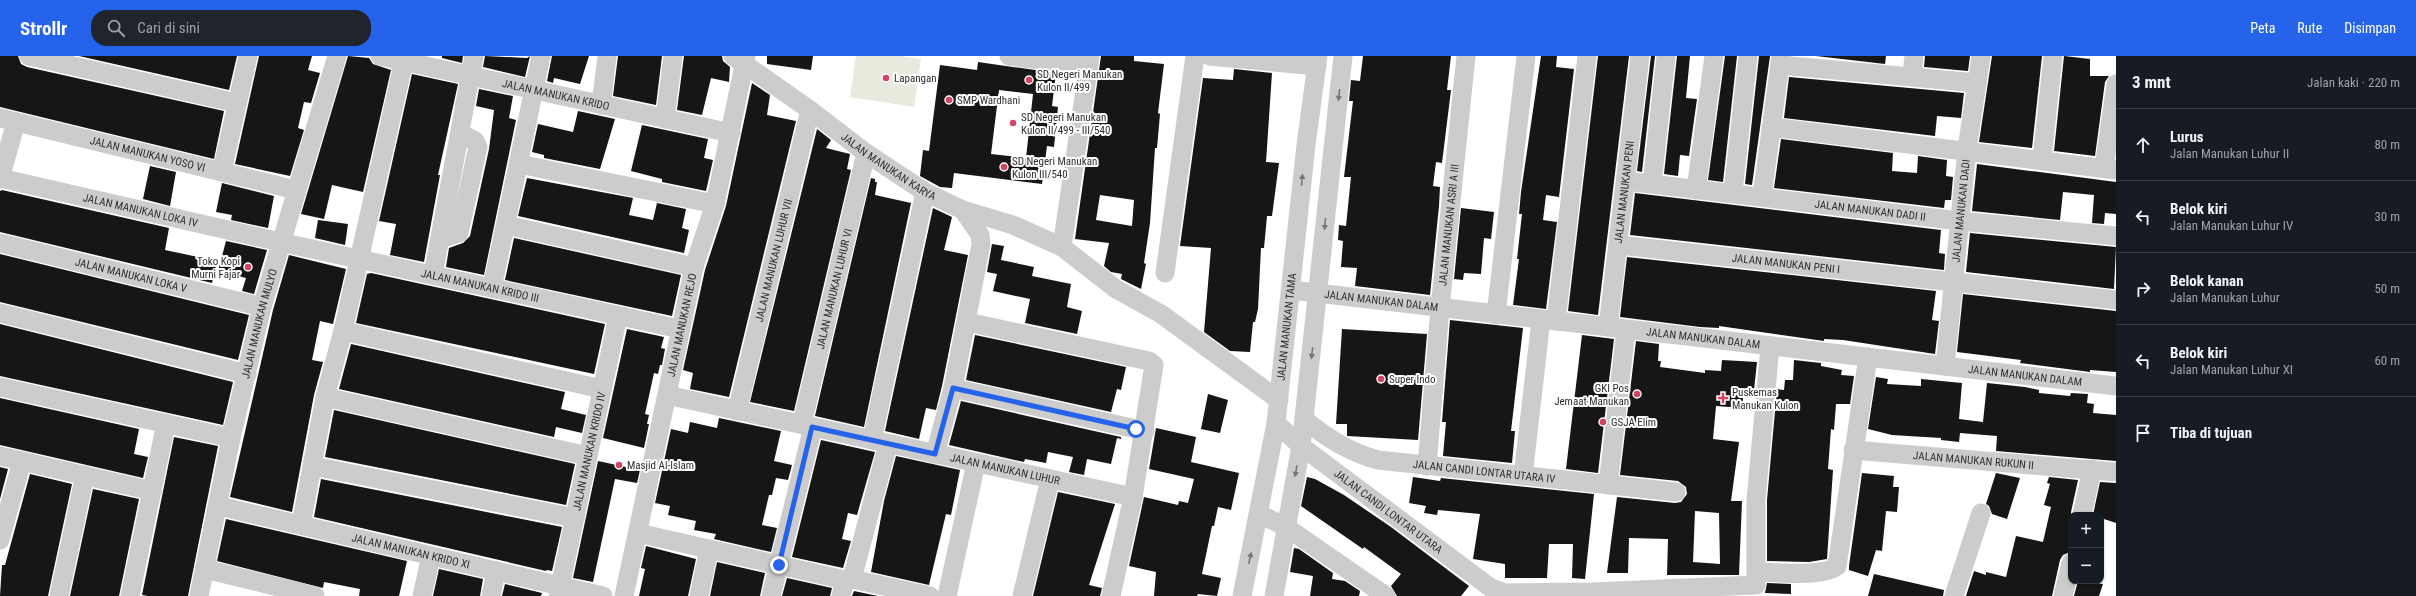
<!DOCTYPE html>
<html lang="id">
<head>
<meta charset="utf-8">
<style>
  :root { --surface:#171b24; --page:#20242c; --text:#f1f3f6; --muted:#9ea1a6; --line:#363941; --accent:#2563eb }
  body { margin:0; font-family:"Roboto Condensed",sans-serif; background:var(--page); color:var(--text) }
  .controls { position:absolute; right:12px; bottom:12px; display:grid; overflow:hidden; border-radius:8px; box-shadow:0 1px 3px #0004 }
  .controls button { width:36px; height:36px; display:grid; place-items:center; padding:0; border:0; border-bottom:1px solid var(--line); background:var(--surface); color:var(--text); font:20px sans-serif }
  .stop { position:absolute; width:12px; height:12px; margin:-9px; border:3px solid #2563eb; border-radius:50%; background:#fff }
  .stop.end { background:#2563eb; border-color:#fff; box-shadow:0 1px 4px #0008 }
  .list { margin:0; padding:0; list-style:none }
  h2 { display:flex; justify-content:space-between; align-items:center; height:52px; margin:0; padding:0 16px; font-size:17px }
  h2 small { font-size:13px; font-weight:400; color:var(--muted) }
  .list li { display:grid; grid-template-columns:26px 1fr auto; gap:12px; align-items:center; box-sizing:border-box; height:72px; padding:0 16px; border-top:1px solid var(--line) }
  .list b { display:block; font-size:15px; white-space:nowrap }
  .list p { margin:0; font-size:13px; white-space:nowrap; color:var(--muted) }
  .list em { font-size:13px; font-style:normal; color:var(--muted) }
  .icon { flex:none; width:22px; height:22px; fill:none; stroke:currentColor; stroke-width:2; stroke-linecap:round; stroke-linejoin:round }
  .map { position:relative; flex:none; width:2116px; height:540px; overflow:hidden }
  header { display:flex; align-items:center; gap:24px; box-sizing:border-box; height:56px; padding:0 20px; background:var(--accent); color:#fff }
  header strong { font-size:19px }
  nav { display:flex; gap:22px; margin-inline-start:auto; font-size:14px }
  .search { width:280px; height:36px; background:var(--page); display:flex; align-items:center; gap:10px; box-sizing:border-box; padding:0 14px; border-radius:16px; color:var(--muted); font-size:15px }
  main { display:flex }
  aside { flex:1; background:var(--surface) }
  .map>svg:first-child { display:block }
</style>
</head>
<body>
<header>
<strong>Strollr</strong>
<div class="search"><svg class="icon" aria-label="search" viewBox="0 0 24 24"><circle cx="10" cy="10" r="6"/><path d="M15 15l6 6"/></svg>Cari di sini</div>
<nav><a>Peta</a><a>Rute</a><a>Disimpan</a></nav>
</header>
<main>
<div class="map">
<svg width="2116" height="540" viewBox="0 0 2116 540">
  <rect width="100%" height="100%" fill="#fff"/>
  <!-- green -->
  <polygon fill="#e7ebde" points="856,0 900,0 921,3 914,51 850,41"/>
  <!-- building -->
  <g fill="#161616" fill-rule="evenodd">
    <polygon points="0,0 18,0 21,8 27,11 224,55 214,103 0,51"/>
    <polygon points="79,0 237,0 229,34"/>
    <polygon points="259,0 312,0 308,14 320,17 311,47 304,46 298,72 304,74 290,120 235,108"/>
    <polygon points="348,0 369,2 373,8 391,14 363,136 332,129 324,163 301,158"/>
    <polygon points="442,0 463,0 462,7 442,2"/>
    <polygon points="485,0 527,2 530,0 525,21 483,11"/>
    <polygon points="552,0 589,0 580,28 554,22 553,27 547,25"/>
    <polygon points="618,0 662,0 656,49 613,40"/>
    <polygon points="684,0 722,0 723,5 730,11 729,26 711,22 702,59 677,54"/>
    <polygon points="767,0 813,0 811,14 767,8"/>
    <path d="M1101,0H1134V5L1164,8L1158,57L1160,58L1157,92H1155L1150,167L1144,207L1146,208L1141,233L1121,223L1122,218L1111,216L1104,210L1109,187L1075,183ZM1100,139L1134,144L1132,170L1096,164Z"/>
    <polygon points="1363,0 1451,0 1447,34 1451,34 1442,107 1436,106 1433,130 1440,131 1439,150 1430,239 1355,230 1357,212 1341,211 1343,185 1338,184 1339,169 1346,170 1351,121 1344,121 1353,45 1349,45 1351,24 1360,25"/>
    <polygon points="1541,0 1557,0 1556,11 1574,13 1559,141 1546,139 1543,164 1557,166 1546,253 1513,249 1519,203 1517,203 1522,158 1519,158 1521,136"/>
    <polygon points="1598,0 1629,0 1598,259 1568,255"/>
    <polygon points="1651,0 1655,0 1642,116 1637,115"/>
    <polygon points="1677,0 1690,0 1686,42 1697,43 1689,100 1680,99 1678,120 1664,118"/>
    <polygon points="1725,0 1737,0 1723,126 1708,124"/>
    <polygon points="1759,0 1770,0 1752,129 1745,128"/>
    <polygon points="1816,0 1886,0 1885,8"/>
    <polygon points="1925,0 1970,0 1968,15 1924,11"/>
    <polygon points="1992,0 2042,0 2032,92 1979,86"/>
    <polygon points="2064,0 2090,3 2090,20 2109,20 2105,26 2095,100 2054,95"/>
    <path d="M978,6L1056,17L1052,50L1058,51L1054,91L1047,90L1042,128L954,117L952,132L940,131L920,120L923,94L929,95L940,9L977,14ZM999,34L1033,38L1026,102L991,98Z"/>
    <polygon points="1234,13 1272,17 1266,106 1279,107 1272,160 1267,160 1264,192 1261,192 1258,253 1255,266 1253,266 1250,296 1230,295 1204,276 1211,192 1180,190 1203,22 1233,24"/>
    <polygon points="412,18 458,28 438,119 440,119 424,206 390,199 396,168 379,165"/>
    <polygon points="1789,21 1964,37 1961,62 1937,60 1935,80 1784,62"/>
    <polygon points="752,27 770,39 767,59 796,65 729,341 690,333 693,317 683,314 705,214 726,150"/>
    <polygon points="479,33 513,40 509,62 516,64 484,219 446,211 449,192 463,187 470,180 489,93 494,54 476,50"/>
    <polygon points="578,55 615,63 600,113 544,102 544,99 532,96 538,68 573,76"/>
    <polygon points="642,69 708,83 704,102 713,104 706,135 662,126 662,123 631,115"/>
    <polygon points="817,73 831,84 826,92 850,98 847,113 851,114 794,355 750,346"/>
    <polygon points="1781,83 1893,97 1892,115 1917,117 1918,100 1947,104 1946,120 1953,121 1951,144 1945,144 1944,152 1774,132"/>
    <polygon points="1977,108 2116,126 2116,158 2105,157 2104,168 2092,167 2094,139 2063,136 2060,164 1972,155"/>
    <polygon points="150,110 176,116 170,150 143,143"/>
    <polygon points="527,122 633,142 629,159 653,164 657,147 686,153 682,172 689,174 684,197 518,160"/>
    <polygon points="871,122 875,123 875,126 877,126 875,139 911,147 864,371 815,360"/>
    <polygon points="222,127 274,140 268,172 231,164 232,159 216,156"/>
    <polygon points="2,134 169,172 165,194 217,205 212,227 0,176 0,135"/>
    <polygon points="1635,137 1941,174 1939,197 1945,198 1944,214 1630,179"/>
    <polygon points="933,152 952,161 944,194 968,199 942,330 936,354 926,352 919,383 885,375"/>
    <polygon points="1461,152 1494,156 1491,183 1484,182 1481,218 1464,217 1463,224 1454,223"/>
    <polygon points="318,164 348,168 345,189 315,182"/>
    <polygon points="1970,177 2116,191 2114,233 1966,216"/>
    <polygon points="514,182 681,219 672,260 505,224"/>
    <polygon points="226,185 267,194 254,238 242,235 246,222 218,215"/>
    <polygon points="992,188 1004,190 1001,204 1034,211 1032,220 1071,228 1067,251 1082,255 1077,278 1025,267 1030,243 993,235 997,218 987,216"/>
    <polygon points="0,198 249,259 238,304 0,246"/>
    <polygon points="289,199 346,213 333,268 320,265 312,304 323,306 314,339 292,456 230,441 273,254"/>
    <polygon points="1627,201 1936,235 1932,264 1939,265 1935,298 1843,284 1824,283 1824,285 1719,270 1719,272 1700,271 1620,261"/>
    <polygon points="371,217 605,268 594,318 356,267 367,218"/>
    <polygon points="1963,238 2116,255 2116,316 2090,314 2090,316 2020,307 2021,304 1957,296"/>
    <polygon points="1450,264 1523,272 1511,375 1515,375 1512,407 1443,400 1446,366 1442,366"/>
    <polygon points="0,268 233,326 223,369 0,320"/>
    <polygon points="627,273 664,281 661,292 665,293 662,309 660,309 658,318 654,317 645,358 649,359 647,368 649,368 644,392 603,382"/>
    <polygon points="1342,273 1427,278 1418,384 1347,380 1347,368 1336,368"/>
    <polygon points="975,279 1126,311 1121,334 1117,333 1111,356 966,324"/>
    <polygon points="1582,279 1614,283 1598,417 1566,413"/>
    <path d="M1636,285L1659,288L1658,305H1661L1660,311L1705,317V314L1721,315L1722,304L1757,306L1754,334L1744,333L1742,352L1716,350L1713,383L1739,386L1731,445H1742L1739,519H1667L1668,483L1629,482L1628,517H1607L1617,441L1675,447L1681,446L1687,438L1686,431L1678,425L1620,419ZM1695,455L1719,457L1720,508L1693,506Z"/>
    <polygon points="351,288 565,336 561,353 586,359 582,377 556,371 554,381 339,333"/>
    <polygon points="1794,304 1821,307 1821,310 1842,314 1841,319 1854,320 1850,348 1836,348 1834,374 1831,373 1828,413 1833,414 1827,503 1809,506 1767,505 1767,444 1777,333 1784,334 1785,324 1793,324"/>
    <polygon points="1876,321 1888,323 1887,328 1921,330 1921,323 1962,327 1959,363 1983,366 1987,327 2025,331 2039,334 2039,337 2070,340 2071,337 2088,338 2087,347 2094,348 2093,357 2116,359 2116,405 1996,395 1997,380 1960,377 1959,386 1941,384 1941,382 1892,379 1868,373"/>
    <polygon points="1208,338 1228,344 1220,377 1201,373"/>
    <polygon points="0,342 139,373 134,398 148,401 143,422 0,389"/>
    <polygon points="961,345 1121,381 1121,383 1117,382 1111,408 1087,403 1084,419 1069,416 1073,401 1048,396 1046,407 1025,403 1024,406 949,389"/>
    <polygon points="334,354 575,408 566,449 325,401"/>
    <polygon points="719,362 781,375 774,405 792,409 788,424 776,422 772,439 769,439 762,469 777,472 771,496 714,483 716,478 694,474 696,465 668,459 670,450 655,447 671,373 688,377 690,366 717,372"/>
    <polygon points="1156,372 1196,381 1191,406 1239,417 1231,454 1218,451 1214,470 1212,470 1202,518 1221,522 1217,540 1198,538 1197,540 1154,540 1156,516 1129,510 1144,441 1178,449 1179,445 1188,447 1194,423 1149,413"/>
    <polygon points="174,381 218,390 188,540 148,540 142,539"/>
    <polygon points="821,384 875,396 857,459 848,457 842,483 851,485 843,512 792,501"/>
    <polygon points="896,400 960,414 951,459 946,458 929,529 871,516 884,445"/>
    <polygon points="598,405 640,414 637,427 615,423 593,526 573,522"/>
    <polygon points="0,411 8,413 0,443"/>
    <polygon points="1862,417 1894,420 1893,431 1899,431 1897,456 1886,455 1882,495 1876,494 1868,520 1849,514 1849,510"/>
    <polygon points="1996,417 2020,422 2007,463 1992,458 1989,450 1986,448"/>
    <polygon points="30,418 72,428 48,540 0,540 2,509 5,509"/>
    <polygon points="1307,421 1315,423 1344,439 1391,471 1469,530 1461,540 1397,540 1391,530 1401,518 1364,491 1363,493 1301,450"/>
    <polygon points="1413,421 1440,425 1441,422 1594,438 1585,523 1572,522 1573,488 1549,488 1547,522 1505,522 1505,508 1473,503 1480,458 1438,454 1437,459 1424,457 1426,450 1409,447"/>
    <polygon points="2049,421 2078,424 2071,456 2071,492 2070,496 2063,499 2060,504 2052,540 1966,540 1974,515 1986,519 1986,516 2006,521 2016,480 2043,486 2051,451 2044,449 2050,428 2047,427"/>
    <polygon points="321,423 562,471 552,515 547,514 546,515 314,461"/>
    <polygon points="2100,426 2116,427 2116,467 2101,462 2101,459 2093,459"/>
    <polygon points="93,433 139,443 119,540 70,540"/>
    <polygon points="1058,436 1115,448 1089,529 1102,532 1100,540 1033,540"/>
    <polygon points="226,463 407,505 399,540 359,540 360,533 324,526 323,532 217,505"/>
    <polygon points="646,490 696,503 688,540 639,540 645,513 641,512"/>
    <polygon points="1294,492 1299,493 1333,517 1332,523 1345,525 1360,535 1359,540 1310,540 1313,520 1290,516"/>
    <polygon points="717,506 765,517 760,540 710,540"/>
    <polygon points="439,513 483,523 480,540 433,540"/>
    <polygon points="1874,518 1944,534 1943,540 1868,540"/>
    <polygon points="787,522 832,532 830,540 782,540"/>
    <polygon points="2078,525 2103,528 2099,540 2074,540"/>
    <polygon points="1767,527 1791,528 1791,538 1765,537"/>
    <polygon points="505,528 542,537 541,540 502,540"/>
    <polygon points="854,535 878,540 852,540"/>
  </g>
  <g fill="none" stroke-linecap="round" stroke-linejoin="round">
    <!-- minor -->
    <g stroke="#ccc" stroke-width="19">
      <polyline points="29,0 237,47"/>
      <path id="s1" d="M380,0L731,77"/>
      <path id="s2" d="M733,0L810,54L866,97L925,136L963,154L1013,169L1062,191L1116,233L1161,258L1279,344"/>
      <polyline points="1009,0 1088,10"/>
      <polyline points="1209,0 1317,10"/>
      <polyline points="1780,9 1977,27"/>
      <polyline points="1912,19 1914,0"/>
      <polyline points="601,49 607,0"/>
      <path id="s3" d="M0,62L296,134"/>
      <polyline points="665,63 673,0"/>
      <polyline points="1771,71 2116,114"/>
      <polyline points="2042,103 2053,0"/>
      <polyline points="519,108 715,148"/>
      <polyline points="2104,112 2116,28"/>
      <polyline points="222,115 248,0"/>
      <path id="s4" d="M0,122L280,186L680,273"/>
      <polyline points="0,123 16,66"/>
      <path id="s5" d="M1626,125L1960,165L2116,180"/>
      <polyline points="1652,127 1666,0"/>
      <polyline points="1696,134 1714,0"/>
      <polyline points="1733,136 1748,0"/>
      <polyline points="1762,140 1781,0"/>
      <polyline points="506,169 694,211"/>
      <polyline points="440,183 459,177 478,91 475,85 460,77"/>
      <path id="s6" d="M0,187L262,251"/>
      <path id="s7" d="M1619,189L2116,244"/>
      <polyline points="1062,191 1090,0"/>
      <polyline points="1165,217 1195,0"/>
      <polyline points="433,219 474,0"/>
      <polyline points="492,232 541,0"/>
      <path id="s8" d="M1291,234L2116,330"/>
      <polyline points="0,257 247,318"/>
      <polyline points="1496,259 1526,0"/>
      <polyline points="1556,265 1587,0"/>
      <polyline points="967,266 1149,305 1154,309 1133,441 1111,540"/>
      <path id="s9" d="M1608,271L1640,0"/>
      <polyline points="343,275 602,333"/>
      <path id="s10" d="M1945,310L1967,93L1981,0"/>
      <polyline points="0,331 231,382"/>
      <polyline points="953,332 1145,375"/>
      <path id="s11" d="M667,339L1133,441"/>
      <polyline points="325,341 588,400"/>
      <path id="s12" d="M737,355L810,54"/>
      <path id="s13" d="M1304,363C1325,381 1352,397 1378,404L1676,436"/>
      <path id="s14" d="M1276,367L1301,390L1491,532L1505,537L1591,536L1756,529"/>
      <path id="s15" d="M802,368L866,97"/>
      <polyline points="872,384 925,136"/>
      <path id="s16" d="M1853,394L2116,416"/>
      <polyline points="935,398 953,332 981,188 980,179 963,154"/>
      <polyline points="0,400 152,435"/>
      <polyline points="313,410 575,462"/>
      <path id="s17" d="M1427,410L1440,252L1466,0"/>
      <polyline points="1523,420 1541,264"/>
      <polyline points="1608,429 1626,274"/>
      <path id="s18" d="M219,450L603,540"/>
      <polyline points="1259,458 1286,471 1386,540"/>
      <polyline points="2082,459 2092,413"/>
      <polyline points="301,469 325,341 343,275 405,0"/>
      <polyline points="638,477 845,524 852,523 930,540"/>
      <polyline points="0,484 22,405"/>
      <polyline points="205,513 315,540"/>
      <path d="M1756,516C1774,516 1823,522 1837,510L1868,301"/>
      <polyline points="852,523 888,388"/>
      <polyline points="1756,528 1756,444 1770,290"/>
      <polyline points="59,540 85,419"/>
      <polyline points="130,540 166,367"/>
      <path id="s19" d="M199,540L231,382L262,251L337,0"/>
      <polyline points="422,540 431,500"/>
      <polyline points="491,540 496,515"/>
      <path id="s20" d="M558,540L618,260"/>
      <path id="s21" d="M624,540L694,211L715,148L746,0"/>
      <polyline points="699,540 709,493"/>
      <polyline points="771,540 813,371"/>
      <polyline points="841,540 845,524"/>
      <polyline points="947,540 976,407"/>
      <polyline points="1022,540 1050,423"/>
      <path id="s22" d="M1242,540L1276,367L1306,89L1318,0"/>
      <polyline points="1274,540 1301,390 1343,0"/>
      <polyline points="1954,540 1981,457"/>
      <polyline points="2063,540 2071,507"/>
    </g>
  </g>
  <!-- one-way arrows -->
  <defs><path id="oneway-solid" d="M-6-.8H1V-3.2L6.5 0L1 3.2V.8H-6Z"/></defs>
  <g fill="#767676">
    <use href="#oneway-solid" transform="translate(1339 39) rotate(97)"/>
    <use href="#oneway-solid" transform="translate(1302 124) rotate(-84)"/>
    <use href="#oneway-solid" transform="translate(1325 168) rotate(95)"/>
    <use href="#oneway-solid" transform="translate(1312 297) rotate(97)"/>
    <use href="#oneway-solid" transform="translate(1296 415) rotate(100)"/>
    <use href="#oneway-solid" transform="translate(1250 502) rotate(-78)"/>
  </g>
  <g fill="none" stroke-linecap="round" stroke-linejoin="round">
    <!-- route -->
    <polyline stroke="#2563eb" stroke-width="5" points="779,509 812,371 935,398 953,332 1136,373"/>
  </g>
  <!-- markers -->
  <g fill="#d64261" stroke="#fff" stroke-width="1.5">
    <circle cx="886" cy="22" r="4"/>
    <circle cx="1029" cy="24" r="4"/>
    <circle cx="949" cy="44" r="4"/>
    <circle cx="1013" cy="67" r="4"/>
    <circle cx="1004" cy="111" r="4"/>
    <circle cx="248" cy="211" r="4"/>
    <circle cx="1381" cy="323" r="4"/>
    <circle cx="1637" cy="338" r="4"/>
    <path d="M1721 336h4v4h4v4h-4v4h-4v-4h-4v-4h4z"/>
    <circle cx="1603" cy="366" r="4"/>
    <circle cx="619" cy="409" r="4"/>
  </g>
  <g text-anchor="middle" stroke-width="4" stroke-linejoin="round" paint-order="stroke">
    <!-- poi labels -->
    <g font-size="11" fill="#2f2f2f" stroke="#fff" text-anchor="start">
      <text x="1037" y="22">SD Negeri Manukan<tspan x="1037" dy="13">Kulon II/499</tspan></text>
      <text x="894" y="26">Lapangan</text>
      <text x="957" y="48">SMP Wardhani</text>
      <text x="1021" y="65">SD Negeri Manukan<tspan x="1021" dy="13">Kulon II/499 - III/540</tspan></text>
      <text x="1012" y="109">SD Negeri Manukan<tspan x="1012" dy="13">Kulon III/540</tspan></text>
      <text x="240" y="209" text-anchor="end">Toko Kopi<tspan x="240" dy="13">Murni Fajar</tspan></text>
      <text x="1389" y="327">Super Indo</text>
      <text x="1629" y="336" text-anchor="end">GKI Pos<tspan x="1629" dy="13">Jemaat Manukan</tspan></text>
      <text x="1732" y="340">Puskemas<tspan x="1732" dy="13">Manukan Kulon</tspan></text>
      <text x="1611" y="370">GSJA Elim</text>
      <text x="627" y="413">Masjid Al-Islam</text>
    </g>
    <!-- street labels -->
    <g font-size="11" fill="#2f2f2f" stroke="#fff">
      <text dy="4" stroke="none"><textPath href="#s1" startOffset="180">JALAN MANUKAN KRIDO</textPath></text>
      <text dy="4" stroke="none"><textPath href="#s3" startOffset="152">JALAN MANUKAN YOSO VI</textPath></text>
      <text dy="4" stroke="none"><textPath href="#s2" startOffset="191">JALAN MANUKAN KARYA</textPath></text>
      <text dy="4" stroke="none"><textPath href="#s9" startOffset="136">JALAN MANUKAN PENI</textPath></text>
      <text dy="4" stroke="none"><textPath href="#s4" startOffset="144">JALAN MANUKAN LOKA IV</textPath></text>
      <text dy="4" stroke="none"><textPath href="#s5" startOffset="246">JALAN MANUKAN DADI II</textPath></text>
      <text dy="4" stroke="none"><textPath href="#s10" startOffset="156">JALAN MANUKAN DADI</textPath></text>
      <text dy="4" stroke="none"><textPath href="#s17" startOffset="242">JALAN MANUKAN ASRI A III</textPath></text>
      <text dy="4" stroke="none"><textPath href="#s12" startOffset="155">JALAN MANUKAN LUHUR VII</textPath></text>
      <text dy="4" stroke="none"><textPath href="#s7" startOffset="168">JALAN MANUKAN PENI I</textPath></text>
      <text dy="4" stroke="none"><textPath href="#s6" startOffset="135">JALAN MANUKAN LOKA V</textPath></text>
      <text dy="4" stroke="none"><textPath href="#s4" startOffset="492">JALAN MANUKAN KRIDO III</textPath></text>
      <text dy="4" stroke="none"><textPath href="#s15" startOffset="139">JALAN MANUKAN LUHUR VI</textPath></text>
      <text dy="4" stroke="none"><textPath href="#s8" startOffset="91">JALAN MANUKAN DALAM</textPath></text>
      <text dy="4" stroke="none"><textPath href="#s19" startOffset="279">JALAN MANUKAN MULYO</textPath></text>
      <text dy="4" stroke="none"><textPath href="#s21" startOffset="277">JALAN MANUKAN REJO</textPath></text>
      <text dy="4" stroke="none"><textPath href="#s22" startOffset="273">JALAN MANUKAN TAMA</textPath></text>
      <text dy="4" stroke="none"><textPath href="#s8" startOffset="415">JALAN MANUKAN DALAM</textPath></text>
      <text dy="4" stroke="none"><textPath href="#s8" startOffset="739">JALAN MANUKAN DALAM</textPath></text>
      <text dy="4" stroke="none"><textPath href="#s20" startOffset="148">JALAN MANUKAN KRIDO IV</textPath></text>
      <text dy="4" stroke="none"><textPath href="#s16" startOffset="121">JALAN MANUKAN RUKUN II</textPath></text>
      <text dy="4" stroke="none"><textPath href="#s11" startOffset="346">JALAN MANUKAN LUHUR</textPath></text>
      <text dy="4" stroke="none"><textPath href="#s13" startOffset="192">JALAN CANDI LONTAR UTARA IV</textPath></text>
      <text dy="4" stroke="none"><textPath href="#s14" startOffset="143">JALAN CANDI LONTAR UTARA</textPath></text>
      <text dy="4" stroke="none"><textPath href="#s18" startOffset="197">JALAN MANUKAN KRIDO XI</textPath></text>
    </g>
  </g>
</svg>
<div class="controls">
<button>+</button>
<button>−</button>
</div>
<div class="stop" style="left:1136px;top:373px"></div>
<div class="stop end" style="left:779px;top:509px"></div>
</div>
<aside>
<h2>3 mnt<small>Jalan kaki · 220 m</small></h2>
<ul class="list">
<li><svg class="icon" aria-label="ahead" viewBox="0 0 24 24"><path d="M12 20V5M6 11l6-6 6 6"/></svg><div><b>Lurus</b><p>Jalan Manukan Luhur II</p></div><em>80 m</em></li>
<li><svg class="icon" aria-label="left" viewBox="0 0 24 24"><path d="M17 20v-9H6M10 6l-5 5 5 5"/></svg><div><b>Belok kiri</b><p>Jalan Manukan Luhur IV</p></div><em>30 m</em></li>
<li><svg class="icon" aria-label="right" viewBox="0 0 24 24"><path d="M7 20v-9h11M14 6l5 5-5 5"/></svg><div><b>Belok kanan</b><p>Jalan Manukan Luhur</p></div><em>50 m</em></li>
<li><svg class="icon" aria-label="left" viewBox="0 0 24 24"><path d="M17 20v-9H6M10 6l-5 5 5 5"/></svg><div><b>Belok kiri</b><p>Jalan Manukan Luhur XI</p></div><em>60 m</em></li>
<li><svg class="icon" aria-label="arrive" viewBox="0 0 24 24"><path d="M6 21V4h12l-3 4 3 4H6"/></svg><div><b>Tiba di tujuan</b></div></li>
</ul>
</aside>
</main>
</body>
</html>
